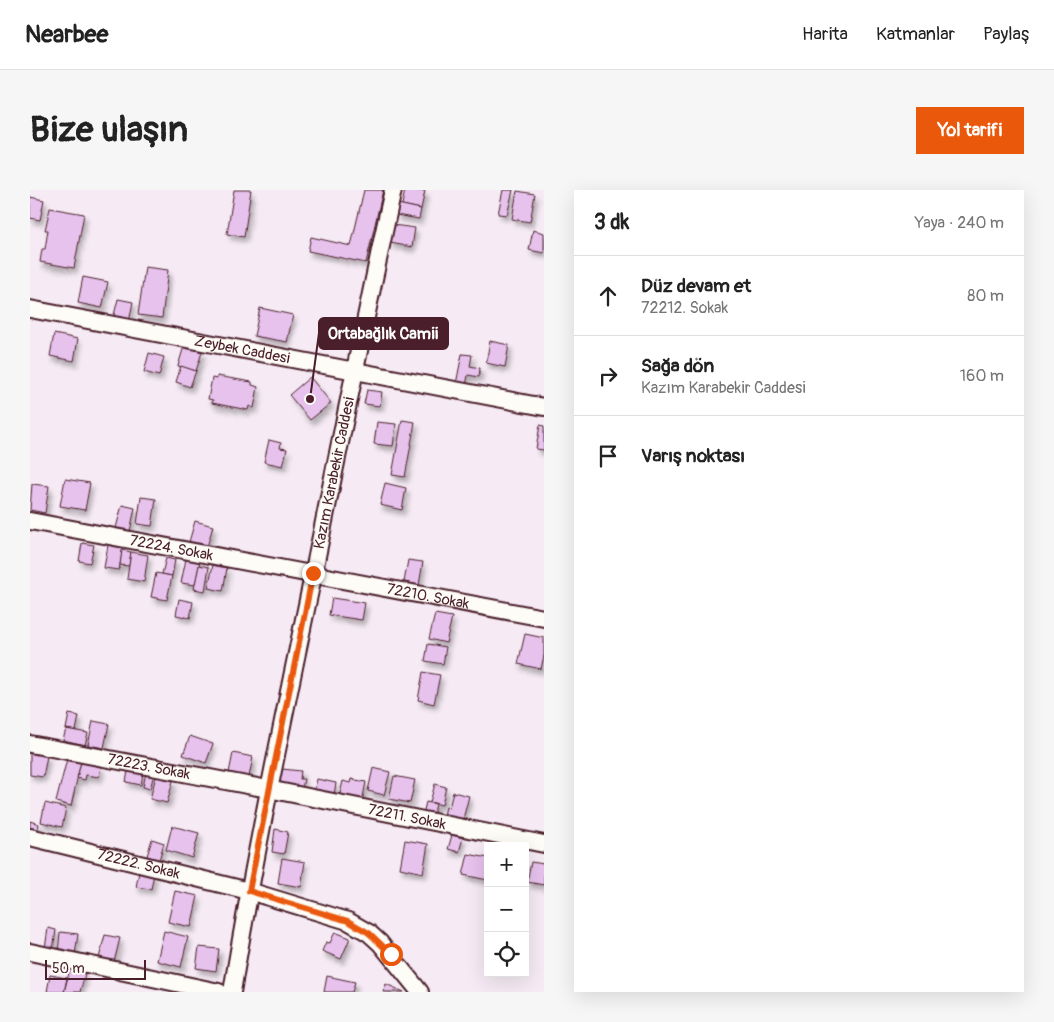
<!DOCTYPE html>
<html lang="tr">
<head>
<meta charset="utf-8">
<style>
  :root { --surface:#fff; --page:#f6f6f6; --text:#222; --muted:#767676; --line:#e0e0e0; --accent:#ea580c }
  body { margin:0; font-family:Pangolin,sans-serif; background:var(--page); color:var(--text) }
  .controls { position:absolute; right:15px; bottom:15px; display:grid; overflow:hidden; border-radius:0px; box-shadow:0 5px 20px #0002 }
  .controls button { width:45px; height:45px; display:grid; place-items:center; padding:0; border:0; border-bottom:1px solid var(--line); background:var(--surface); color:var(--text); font:25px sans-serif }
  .scale { position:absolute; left:15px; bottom:12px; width:101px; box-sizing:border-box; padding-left:5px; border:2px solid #4a1f2b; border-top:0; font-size:14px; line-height:18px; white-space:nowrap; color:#4a1f2b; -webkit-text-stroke:4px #fdfcf7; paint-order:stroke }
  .stop { position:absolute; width:15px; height:15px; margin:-11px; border:4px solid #ea580c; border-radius:50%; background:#fff }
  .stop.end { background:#ea580c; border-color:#fff; box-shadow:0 1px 5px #0008 }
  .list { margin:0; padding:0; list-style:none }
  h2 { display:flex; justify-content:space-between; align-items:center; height:65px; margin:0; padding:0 20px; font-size:21px }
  h2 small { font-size:16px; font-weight:400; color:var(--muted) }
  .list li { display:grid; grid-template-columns:32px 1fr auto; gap:15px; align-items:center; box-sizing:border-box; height:80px; padding:0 20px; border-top:1px solid var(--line) }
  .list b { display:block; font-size:19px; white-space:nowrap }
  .list p { margin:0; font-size:16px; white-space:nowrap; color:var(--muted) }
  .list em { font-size:16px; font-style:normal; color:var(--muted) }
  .icon { flex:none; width:28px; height:28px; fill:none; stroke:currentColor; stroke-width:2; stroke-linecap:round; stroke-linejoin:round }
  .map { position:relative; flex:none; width:514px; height:802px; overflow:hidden; border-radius:0px }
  header { display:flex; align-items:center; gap:30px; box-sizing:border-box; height:70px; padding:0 25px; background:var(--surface); border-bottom:1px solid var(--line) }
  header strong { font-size:24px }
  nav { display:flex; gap:28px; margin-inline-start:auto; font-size:18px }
  .intro { display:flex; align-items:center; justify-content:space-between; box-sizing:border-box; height:120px; padding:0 30px }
  h1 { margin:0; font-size:35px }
  .button { padding:12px 22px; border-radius:0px; background:var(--accent); color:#fff; font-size:18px; font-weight:700 }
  main { display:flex; gap:30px; padding:0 30px }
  aside { flex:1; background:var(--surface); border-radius:0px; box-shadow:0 5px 20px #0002 }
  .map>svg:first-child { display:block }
</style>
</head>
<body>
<header>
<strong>Nearbee</strong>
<nav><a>Harita</a><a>Katmanlar</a><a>Paylaş</a></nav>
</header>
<div class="intro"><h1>Bize ulaşın</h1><a class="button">Yol tarifi</a></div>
<main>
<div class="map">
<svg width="514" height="802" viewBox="0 0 514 802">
  <defs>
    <filter id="shadow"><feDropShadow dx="3" dy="5" stdDeviation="2.5" flood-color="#0004"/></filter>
  </defs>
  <rect width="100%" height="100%" fill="#f6ebf4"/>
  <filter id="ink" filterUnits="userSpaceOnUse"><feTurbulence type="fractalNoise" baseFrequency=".02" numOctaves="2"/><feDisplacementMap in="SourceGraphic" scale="10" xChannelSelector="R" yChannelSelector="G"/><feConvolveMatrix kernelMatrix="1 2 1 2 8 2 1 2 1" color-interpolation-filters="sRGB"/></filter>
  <g filter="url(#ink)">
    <!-- building -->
    <g fill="#e6c2ed" stroke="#4a1f2b" filter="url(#shadow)">
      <polygon points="204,0 221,0 214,47 197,44"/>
      <polygon points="334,0 353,0 336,73 278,61 281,47 321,56"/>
      <polygon points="375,0 395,1 391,19 372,15"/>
      <polygon points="473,0 483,0 477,25 468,24"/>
      <polygon points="487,1 505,4 500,32 482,29"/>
      <polygon points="0,7 14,10 10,30 0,28"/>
      <polygon points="368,14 391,19 389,29 366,25"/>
      <polygon points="20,18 54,24 44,78 10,72 12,59 15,59 18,40 15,40"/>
      <polygon points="363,35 385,38 382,57 360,53"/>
      <polygon points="503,40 514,43 514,63 499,60"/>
      <polygon points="115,77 138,80 132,128 108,125"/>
      <polygon points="53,87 78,92 72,118 48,113"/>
      <polygon points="88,109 103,112 99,132 83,129"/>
      <polygon points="230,118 263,125 257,152 224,146"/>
      <polygon points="24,144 48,149 44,171 20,166"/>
      <polygon points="460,151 479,155 475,177 456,173"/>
      <polygon points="154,156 172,162 166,181 148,176"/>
      <polygon points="119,163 134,167 129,186 114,182"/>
      <polygon points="432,164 442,165 440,176 450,178 449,187 438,185 436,196 426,194"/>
      <polygon points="151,176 166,181 160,197 146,192"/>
      <polygon points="187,186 222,192 222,195 228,197 224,218 219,216 218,220 182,213 183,210 178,209 182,188 187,189"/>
      <polygon points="280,187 301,213 280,230 259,205"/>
      <polygon points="337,200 352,202 350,216 334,214"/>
      <polygon points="372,230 385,232 375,287 362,285"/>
      <polygon points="347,232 366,234 363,256 344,254"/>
      <polygon points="510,235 514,236 514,260 506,259"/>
      <polygon points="239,250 251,253 250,258 257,259 253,276 234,272"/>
      <polygon points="35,289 60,293 55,320 30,316"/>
      <polygon points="355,293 376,298 372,320 350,315"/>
      <polygon points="2,294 19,296 15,323 0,320"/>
      <polygon points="111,307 126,309 122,336 107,334"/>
      <polygon points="92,315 105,318 100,341 86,338"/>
      <polygon points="165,331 183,336 177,357 159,352"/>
      <polygon points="52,353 64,355 60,373 49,371"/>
      <polygon points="78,355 93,358 89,380 74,378"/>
      <polygon points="92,360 101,362 99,376 90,375"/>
      <polygon points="101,362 118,365 114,392 97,389"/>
      <polygon points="136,368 145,370 142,386 132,384"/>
      <polygon points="156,369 170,371 165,395 151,393"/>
      <polygon points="378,370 393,372 389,395 374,392"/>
      <polygon points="169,375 179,377 175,401 164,399"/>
      <polygon points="183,375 197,378 193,401 178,398"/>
      <polygon points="126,383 142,386 137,410 121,407"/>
      <polygon points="302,408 335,413 332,430 299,425"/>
      <polygon points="149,409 163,412 160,428 146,425"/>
      <polygon points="405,424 422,427 416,453 399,449"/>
      <polygon points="495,444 514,448 514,465 511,479 488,474"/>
      <polygon points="398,454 416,457 413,474 395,471"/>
      <polygon points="393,482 410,485 404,514 388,510"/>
      <polygon points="39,524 49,526 46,541 36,539"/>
      <polygon points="63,531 79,534 74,558 58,555"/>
      <polygon points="36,539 58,543 55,555 33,550"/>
      <polygon points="160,546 183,554 176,573 153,565"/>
      <polygon points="0,563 17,566 13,587 0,585"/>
      <polygon points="203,563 223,567 219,587 199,583"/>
      <polygon points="37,569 51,572 41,616 26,612"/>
      <polygon points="51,572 71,577 69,587 56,585 55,590 47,588"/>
      <polygon points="343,578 360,582 354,605 338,601"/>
      <polygon points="252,579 271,581 270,589 274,589 272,599 249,596"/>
      <polygon points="98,581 113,584 111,595 96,592"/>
      <polygon points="116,582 124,584 120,599 113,597"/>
      <polygon points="126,586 143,591 137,613 120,609"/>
      <polygon points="364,586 385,590 380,613 359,609"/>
      <polygon points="287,589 306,593 304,605 284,602"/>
      <polygon points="321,589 336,592 332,612 309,608 313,591 320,593"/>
      <polygon points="405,594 416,597 412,615 400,612"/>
      <polygon points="423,602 439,606 432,633 413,629 416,617 419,618"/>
      <polygon points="396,612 406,614 403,626 393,624"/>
      <polygon points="15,613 36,618 32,637 11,632"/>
      <polygon points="0,631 9,634 7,642 0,640"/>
      <polygon points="142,636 169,643 162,668 136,660"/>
      <polygon points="245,639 258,642 254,664 242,662"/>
      <polygon points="422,645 433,648 429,662 418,659"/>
      <polygon points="122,649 134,653 129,670 117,666"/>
      <polygon points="375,650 398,654 393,683 370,678"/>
      <polygon points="438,664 458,668 458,690 433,685"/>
      <polygon points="252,668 275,672 271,697 248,693"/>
      <polygon points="501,672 514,674 514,695 497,692"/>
      <polygon points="109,682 124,684 121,699 106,697"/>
      <polygon points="145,701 168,706 161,737 138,732"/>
      <polygon points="18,738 26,740 23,760 15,759"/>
      <polygon points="134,741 158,747 151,777 127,771"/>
      <polygon points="30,742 48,744 45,765 28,763"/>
      <polygon points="305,742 320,748 311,769 292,761 296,752 300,753"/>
      <polygon points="75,745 90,748 84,772 69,768"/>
      <polygon points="169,757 189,759 186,781 166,778"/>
      <polygon points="40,779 55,784 50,802 34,802"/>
      <polygon points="20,785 37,788 34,802 17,802"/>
      <polygon points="297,786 325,792 322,802 294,802"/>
      <polygon points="356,794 374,802 353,802"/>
    </g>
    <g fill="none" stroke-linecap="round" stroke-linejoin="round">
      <defs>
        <g id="minor">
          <path id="s1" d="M0,119L514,217"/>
          <path id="s2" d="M0,331L514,428"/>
          <path id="s3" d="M0,554L238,599L514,654"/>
          <path id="s4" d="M0,647L219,701L318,731L339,743L350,753L390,802"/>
          <polyline points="0,762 189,802"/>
          <path id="s5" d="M202,802C225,663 254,525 283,386C309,257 335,129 363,0"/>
        </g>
      </defs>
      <!-- minor casing -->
      <use href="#minor" stroke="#4a1f2b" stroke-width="20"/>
      <!-- minor -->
      <use href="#minor" stroke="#fdfcf7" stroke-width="16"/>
    </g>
  </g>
  <g fill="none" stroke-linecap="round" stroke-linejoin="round" filter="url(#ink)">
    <!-- route -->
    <polyline stroke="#ea580c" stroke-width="6" points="283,383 219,701 318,731 339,743 361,764"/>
  </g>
  <g text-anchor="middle" stroke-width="4" stroke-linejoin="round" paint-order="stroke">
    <!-- street labels -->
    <g font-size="15" fill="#4a1f2b" stroke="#fdfcf7">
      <text dy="5" stroke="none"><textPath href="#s1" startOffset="216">Zeybek Caddesi</textPath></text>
      <text dy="5" stroke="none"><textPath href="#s5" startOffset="529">Kazım Karabekir Caddesi</textPath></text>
      <text dy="5" stroke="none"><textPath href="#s2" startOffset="144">72224. Sokak</textPath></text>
      <text dy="5" stroke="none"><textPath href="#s2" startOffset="405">72210. Sokak</textPath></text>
      <text dy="5" stroke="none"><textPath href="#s3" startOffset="121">72223. Sokak</textPath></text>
      <text dy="5" stroke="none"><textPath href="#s3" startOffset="384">72211. Sokak</textPath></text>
      <text dy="5" stroke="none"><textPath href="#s4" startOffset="112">72222. Sokak</textPath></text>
    </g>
  </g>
  <!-- callouts -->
  <path fill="none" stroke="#4a1f2b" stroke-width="2" d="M280 209L289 143"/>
  <circle fill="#4a1f2b" stroke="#fdfcf7" stroke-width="2" cx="280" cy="209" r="5"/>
  <rect fill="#4a1f2b" stroke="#4a1f2b" stroke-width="2" x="289" y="128" width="129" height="31" rx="5"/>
  <g font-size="16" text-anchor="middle" font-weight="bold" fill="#fff">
    <text x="353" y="149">Ortabağlık Camii</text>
  </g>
</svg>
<div class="controls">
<button>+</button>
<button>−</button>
<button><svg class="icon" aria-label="locate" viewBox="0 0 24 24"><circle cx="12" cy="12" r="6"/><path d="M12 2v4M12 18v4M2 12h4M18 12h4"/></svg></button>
</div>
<div class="scale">50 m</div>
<div class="stop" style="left:361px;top:764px"></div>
<div class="stop end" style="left:283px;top:383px"></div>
</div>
<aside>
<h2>3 dk<small>Yaya · 240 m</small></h2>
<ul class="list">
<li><svg class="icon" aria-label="ahead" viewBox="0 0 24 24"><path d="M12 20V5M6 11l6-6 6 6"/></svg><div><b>Düz devam et</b><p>72212. Sokak</p></div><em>80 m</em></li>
<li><svg class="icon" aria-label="right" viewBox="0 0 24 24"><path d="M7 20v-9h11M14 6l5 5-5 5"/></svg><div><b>Sağa dön</b><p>Kazım Karabekir Caddesi</p></div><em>160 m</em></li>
<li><svg class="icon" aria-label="arrive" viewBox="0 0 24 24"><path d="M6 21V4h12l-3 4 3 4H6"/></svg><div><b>Varış noktası</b></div></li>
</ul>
</aside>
</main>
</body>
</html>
